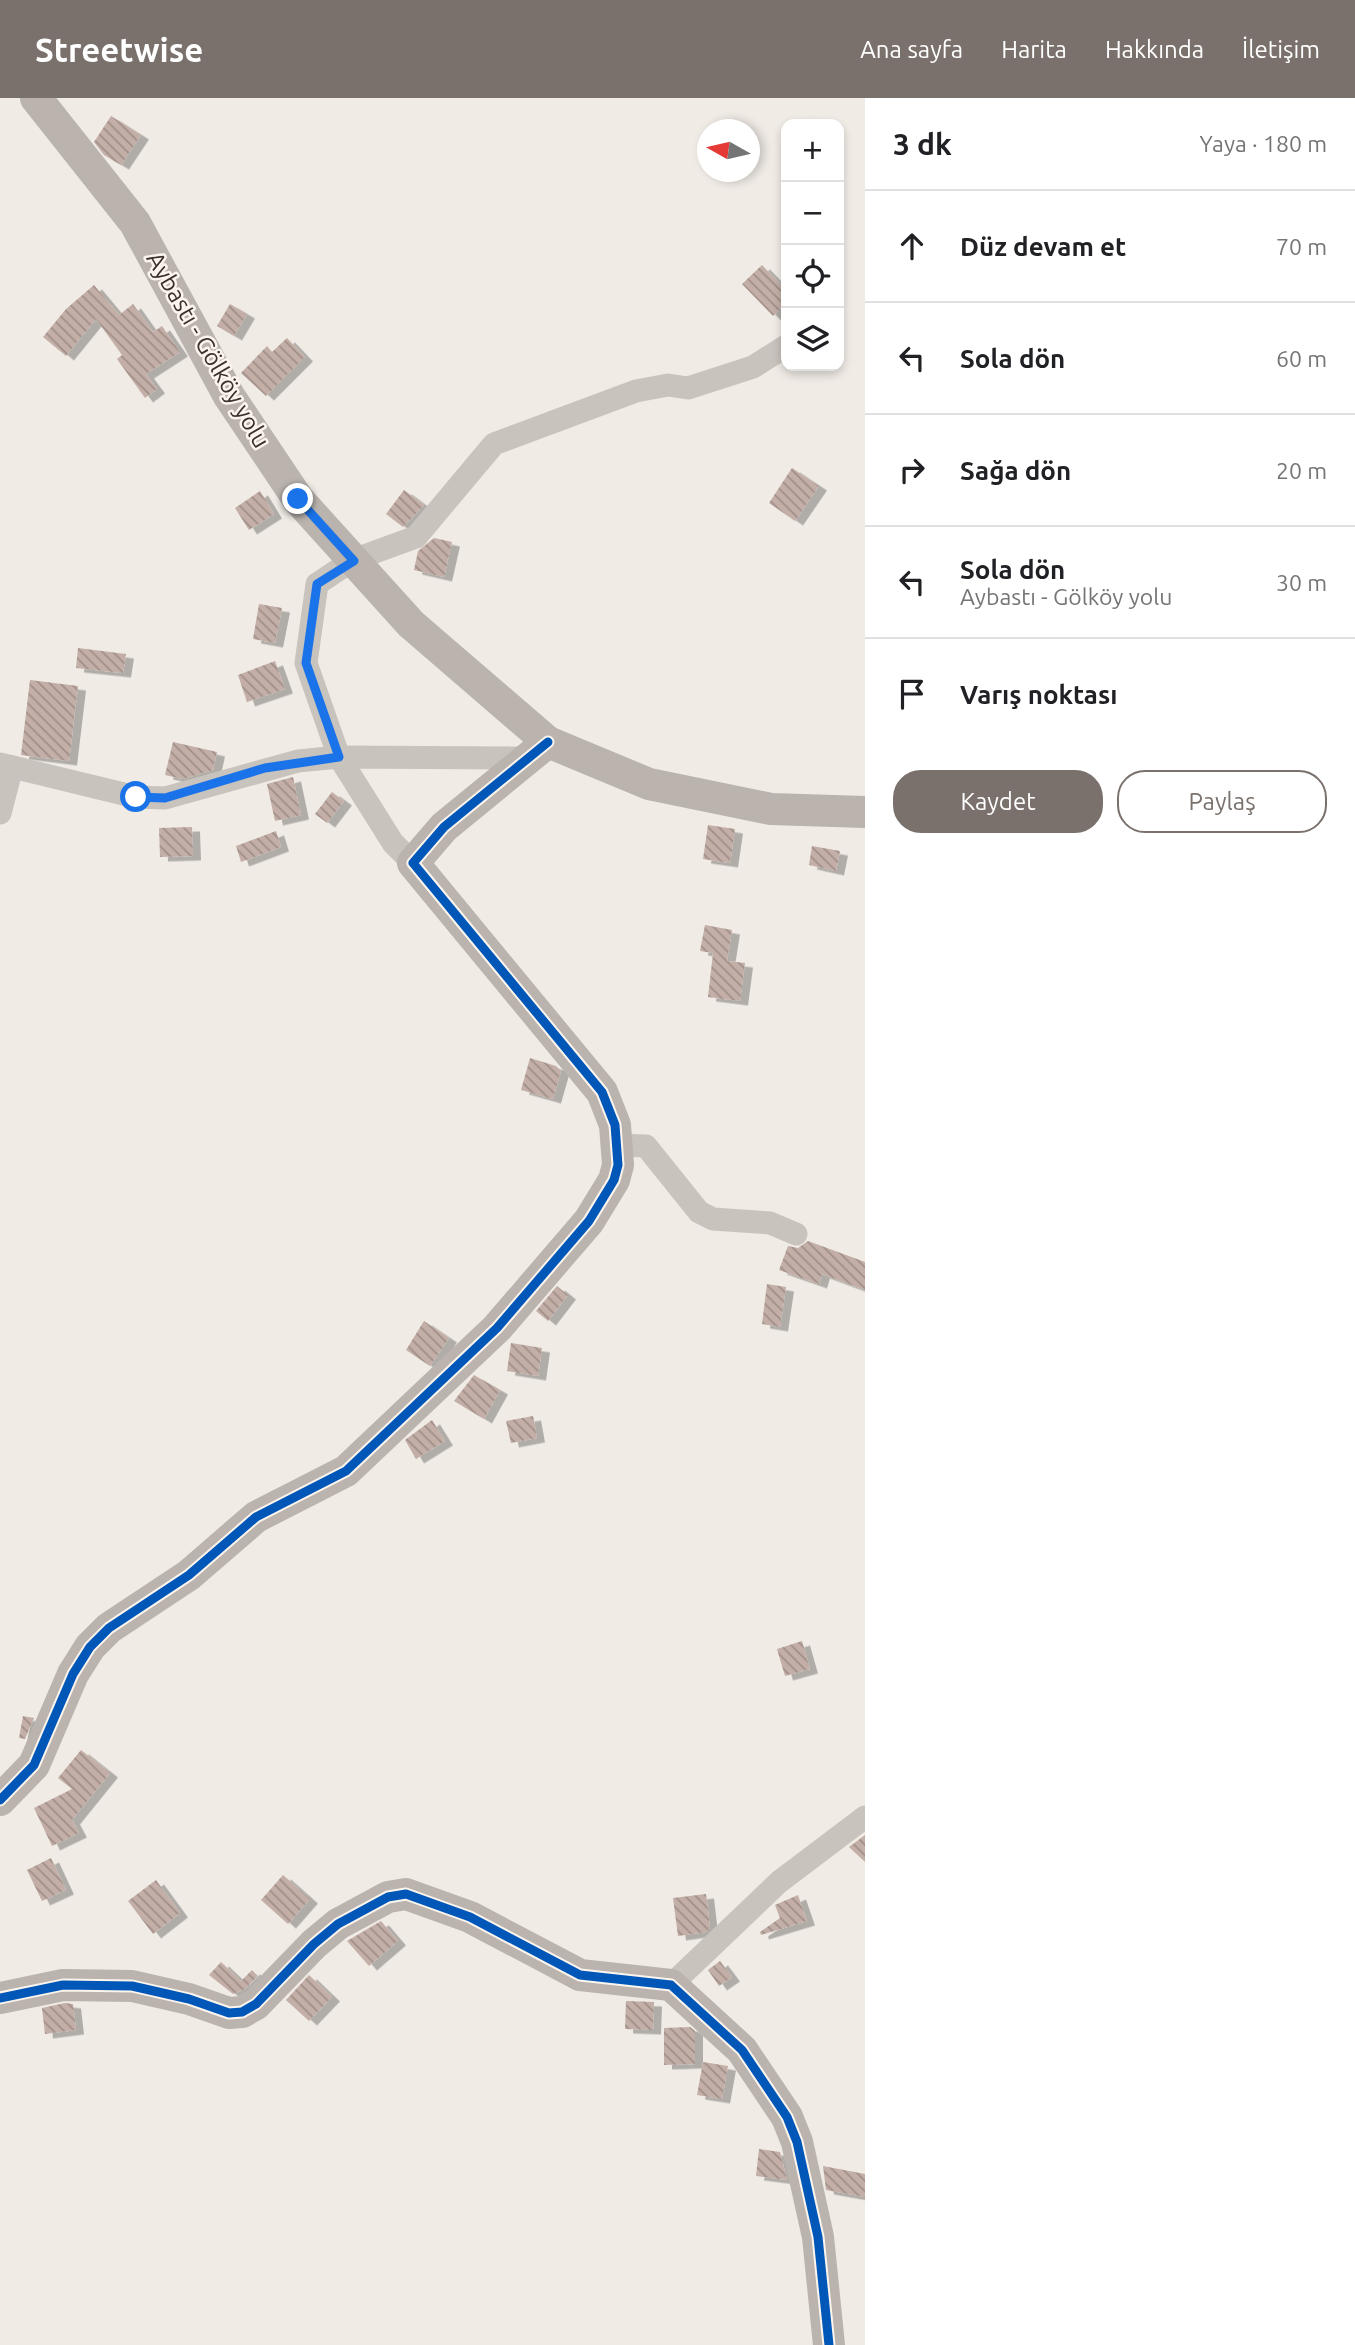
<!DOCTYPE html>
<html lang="tr">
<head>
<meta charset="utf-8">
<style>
  :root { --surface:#fff; --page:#f2f2f2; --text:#202124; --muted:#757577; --line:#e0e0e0; --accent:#7a716c }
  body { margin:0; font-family:Ubuntu,sans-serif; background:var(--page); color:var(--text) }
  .controls { position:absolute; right:21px; top:21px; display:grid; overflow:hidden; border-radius:14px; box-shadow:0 4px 10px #0003 }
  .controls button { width:63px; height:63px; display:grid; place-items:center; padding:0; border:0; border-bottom:2px solid var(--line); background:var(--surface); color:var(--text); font:35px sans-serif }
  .compass { position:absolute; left:697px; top:21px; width:63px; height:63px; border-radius:50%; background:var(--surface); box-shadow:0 4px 10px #0003; rotate:278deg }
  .stop { position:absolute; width:21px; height:21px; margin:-16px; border:5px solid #1a73e8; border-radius:50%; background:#fff }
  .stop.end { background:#1a73e8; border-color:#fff; box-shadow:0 2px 7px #0008 }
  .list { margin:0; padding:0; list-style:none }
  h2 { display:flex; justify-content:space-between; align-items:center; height:91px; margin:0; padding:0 28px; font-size:30px }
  h2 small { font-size:23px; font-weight:400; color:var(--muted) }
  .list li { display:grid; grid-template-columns:46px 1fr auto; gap:21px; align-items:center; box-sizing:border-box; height:112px; padding:0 28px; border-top:2px solid var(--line) }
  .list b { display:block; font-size:26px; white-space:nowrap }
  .list p { margin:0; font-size:23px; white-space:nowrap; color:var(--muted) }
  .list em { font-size:23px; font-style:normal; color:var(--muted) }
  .actions { display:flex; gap:14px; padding:21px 28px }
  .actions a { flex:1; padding:16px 0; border:2px solid var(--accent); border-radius:28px; text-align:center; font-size:24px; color:var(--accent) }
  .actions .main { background:var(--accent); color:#fff }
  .icon { flex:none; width:38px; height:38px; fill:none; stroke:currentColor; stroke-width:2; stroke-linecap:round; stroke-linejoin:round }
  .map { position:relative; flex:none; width:865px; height:2247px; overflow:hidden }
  header { display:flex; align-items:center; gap:42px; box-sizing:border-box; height:98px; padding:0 35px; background:var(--accent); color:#fff }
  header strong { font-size:33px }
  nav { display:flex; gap:38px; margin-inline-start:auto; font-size:24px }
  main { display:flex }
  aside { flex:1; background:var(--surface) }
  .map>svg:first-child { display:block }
</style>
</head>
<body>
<header>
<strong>Streetwise</strong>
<nav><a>Ana sayfa</a><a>Harita</a><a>Hakkında</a><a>İletişim</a></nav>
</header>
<main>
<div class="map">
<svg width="865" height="2247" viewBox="0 0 865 2247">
  <defs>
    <pattern id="building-back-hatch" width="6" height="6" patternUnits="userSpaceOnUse" patternTransform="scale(1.75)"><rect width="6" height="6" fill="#c3afa7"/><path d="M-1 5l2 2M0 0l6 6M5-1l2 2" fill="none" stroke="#a08f88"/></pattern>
    <filter id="shadow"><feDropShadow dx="8" dy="4.5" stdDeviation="0" flood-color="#0004"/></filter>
  </defs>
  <rect width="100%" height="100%" fill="#f0ebe5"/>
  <!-- building -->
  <g fill="url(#building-back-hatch)" filter="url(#shadow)">
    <polygon points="111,18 141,37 121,67 104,57 94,44"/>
    <polygon points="762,167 786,192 786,205 773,218 742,186"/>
    <polygon points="94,187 119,217 133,206 153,234 162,228 180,254 146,276 157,291 145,300 117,261 122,257 96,221 66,258 43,239 66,211"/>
    <polygon points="230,206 247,216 234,238 217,228"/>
    <polygon points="287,240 305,259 266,298 241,275 267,248 272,254"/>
    <polygon points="792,370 819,388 795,423 769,405"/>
    <polygon points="404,392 424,407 403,429 386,416"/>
    <polygon points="260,393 274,416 249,432 235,410"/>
    <polygon points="434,440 452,444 444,479 414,472 418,453"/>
    <polygon points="259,506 282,510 275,545 253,541"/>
    <polygon points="78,550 126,556 123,575 76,570"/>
    <polygon points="275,563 285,591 247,604 238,577"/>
    <polygon points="30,582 78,588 69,663 21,657"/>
    <polygon points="173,644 217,654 213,672 183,681 165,677"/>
    <polygon points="293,679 301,717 275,723 267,686"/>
    <polygon points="332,694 344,703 327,725 315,716"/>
    <polygon points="708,727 735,731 730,765 703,761"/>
    <polygon points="192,729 193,758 160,759 159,730"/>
    <polygon points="276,733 281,749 241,764 236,748"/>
    <polygon points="812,748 840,753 836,773 809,767"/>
    <polygon points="705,827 732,832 727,863 745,865 740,903 708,899 713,855 700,853"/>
    <polygon points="530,960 556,968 561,973 553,1001 521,992"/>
    <polygon points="808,1143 865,1164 865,1192 822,1176 819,1186 779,1172 788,1148 798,1150"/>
    <polygon points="767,1186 786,1189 780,1229 762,1226"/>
    <polygon points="557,1188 568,1197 548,1223 536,1213"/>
    <polygon points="424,1223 449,1240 430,1268 406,1252"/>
    <polygon points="511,1245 542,1250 538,1278 507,1273"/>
    <polygon points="474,1277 500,1292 484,1321 454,1303"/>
    <polygon points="533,1318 537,1340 511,1345 506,1323"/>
    <polygon points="432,1322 445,1343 416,1361 405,1342"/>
    <polygon points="802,1543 810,1571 785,1578 777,1551"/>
    <polygon points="23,1618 34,1620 25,1641 19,1640"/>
    <polygon points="81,1652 110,1675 72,1722 79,1735 52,1748 34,1710 72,1691 58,1680"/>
    <polygon points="865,1737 865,1764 849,1749"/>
    <polygon points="51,1760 66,1792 42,1803 27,1772"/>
    <polygon points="283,1777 310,1801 288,1826 261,1802"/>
    <polygon points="156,1782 180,1815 153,1836 128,1803"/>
    <polygon points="706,1796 710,1830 706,1834 678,1838 673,1800"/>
    <polygon points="798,1797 807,1823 761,1837 760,1834 780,1820 775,1807"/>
    <polygon points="381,1823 398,1843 369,1868 347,1843"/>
    <polygon points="720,1863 732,1879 719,1888 708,1872"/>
    <polygon points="221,1864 241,1883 252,1872 258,1878 245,1891 233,1896 209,1877"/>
    <polygon points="309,1877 332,1899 309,1923 286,1902"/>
    <polygon points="626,1903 654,1904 653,1932 625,1931"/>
    <polygon points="65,1905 73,1906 76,1932 45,1936 42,1910"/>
    <polygon points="690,1929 695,1933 695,1966 664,1967 664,1930"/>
    <polygon points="703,1964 728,1968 722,2001 697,1997"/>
    <polygon points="759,2051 780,2054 787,2082 756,2078"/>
    <polygon points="823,2068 865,2076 865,2099 826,2092"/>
  </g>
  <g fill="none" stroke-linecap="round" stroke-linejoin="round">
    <!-- street -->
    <g stroke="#c9c3be" stroke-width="23">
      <polyline points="0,666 136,699 165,700 298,663 339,659 528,660"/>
      <polyline points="0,715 12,669"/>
      <polyline points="413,765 393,745 339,659 306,565 317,486 353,462 416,439 494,346 636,293 668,287 688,290 753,269 786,248"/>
      <polyline points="617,1047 646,1048 699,1114 713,1121 770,1125 796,1136"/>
      <polyline points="671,1887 779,1784 865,1719"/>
    </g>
    <!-- secondary -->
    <g stroke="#bab3ae" stroke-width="32">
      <polyline points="36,0 135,125 229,298 298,401 411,526 548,644 649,686 771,711 865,714"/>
      <polyline points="0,1702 34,1667 73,1576 90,1549 109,1530 189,1477 256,1419 346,1373 497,1230 589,1123 614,1082 618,1067 615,1027 602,994 413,765 444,729 548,644"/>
      <polyline points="0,1900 63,1887 132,1888 189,1901 229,1915 242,1914 256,1906 314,1846 338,1826 388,1799 406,1796 470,1819 580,1877 671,1887 742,1952 787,2019 797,2044 818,2139 829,2247"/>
    </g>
    <defs>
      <g id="cycleway">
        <polyline points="0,1702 34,1667 73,1576 90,1549 109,1530 189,1477 256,1419 346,1373 497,1230 589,1123 614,1082 618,1067 615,1027 602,994 413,765 444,729 548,644"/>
        <polyline points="0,1900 63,1887 132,1888 189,1901 229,1915 242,1914 256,1906 314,1846 338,1826 388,1799 406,1796 470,1819 580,1877 671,1887 742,1952 787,2019 797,2044 818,2139 829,2247"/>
      </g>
    </defs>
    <!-- cycleway casing -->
    <use href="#cycleway" stroke="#fbf5ee" stroke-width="13"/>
    <!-- cycleway -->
    <use href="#cycleway" stroke="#0057b8" stroke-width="9"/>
  </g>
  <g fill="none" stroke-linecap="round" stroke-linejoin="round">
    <!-- route -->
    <polyline stroke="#1a73e8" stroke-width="9" points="136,699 165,700 265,670 339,659 306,565 317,486 354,463 298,401"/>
  </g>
  <g text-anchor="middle" stroke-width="5" stroke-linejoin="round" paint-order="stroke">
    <!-- street labels -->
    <g font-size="24" fill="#3b302b" stroke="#fbf5ee">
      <text transform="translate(208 252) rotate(60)" y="8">Aybastı - Gölköy yolu</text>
    </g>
  </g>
</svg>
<div class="controls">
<button>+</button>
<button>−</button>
<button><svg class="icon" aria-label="locate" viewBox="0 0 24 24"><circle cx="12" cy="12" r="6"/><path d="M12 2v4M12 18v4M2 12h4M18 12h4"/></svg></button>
<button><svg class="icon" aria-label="layers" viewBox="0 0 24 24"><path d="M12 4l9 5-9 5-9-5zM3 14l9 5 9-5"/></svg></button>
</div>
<svg class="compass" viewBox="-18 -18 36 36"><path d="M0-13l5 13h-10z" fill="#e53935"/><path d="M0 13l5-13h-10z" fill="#757577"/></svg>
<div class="stop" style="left:136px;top:699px"></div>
<div class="stop end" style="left:298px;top:401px"></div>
</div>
<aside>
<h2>3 dk<small>Yaya · 180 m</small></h2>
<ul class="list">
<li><svg class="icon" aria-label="ahead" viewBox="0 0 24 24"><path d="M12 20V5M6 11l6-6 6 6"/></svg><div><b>Düz devam et</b></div><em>70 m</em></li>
<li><svg class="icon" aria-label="left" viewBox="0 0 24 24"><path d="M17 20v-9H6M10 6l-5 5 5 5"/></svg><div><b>Sola dön</b></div><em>60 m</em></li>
<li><svg class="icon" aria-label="right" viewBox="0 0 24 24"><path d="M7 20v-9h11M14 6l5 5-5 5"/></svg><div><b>Sağa dön</b></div><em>20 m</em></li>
<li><svg class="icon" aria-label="left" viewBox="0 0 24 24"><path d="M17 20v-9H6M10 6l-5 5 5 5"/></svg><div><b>Sola dön</b><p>Aybastı - Gölköy yolu</p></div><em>30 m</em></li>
<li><svg class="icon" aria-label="arrive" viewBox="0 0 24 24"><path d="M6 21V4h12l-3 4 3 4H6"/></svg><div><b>Varış noktası</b></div></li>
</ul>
<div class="actions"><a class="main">Kaydet</a><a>Paylaş</a></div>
</aside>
</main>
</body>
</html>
